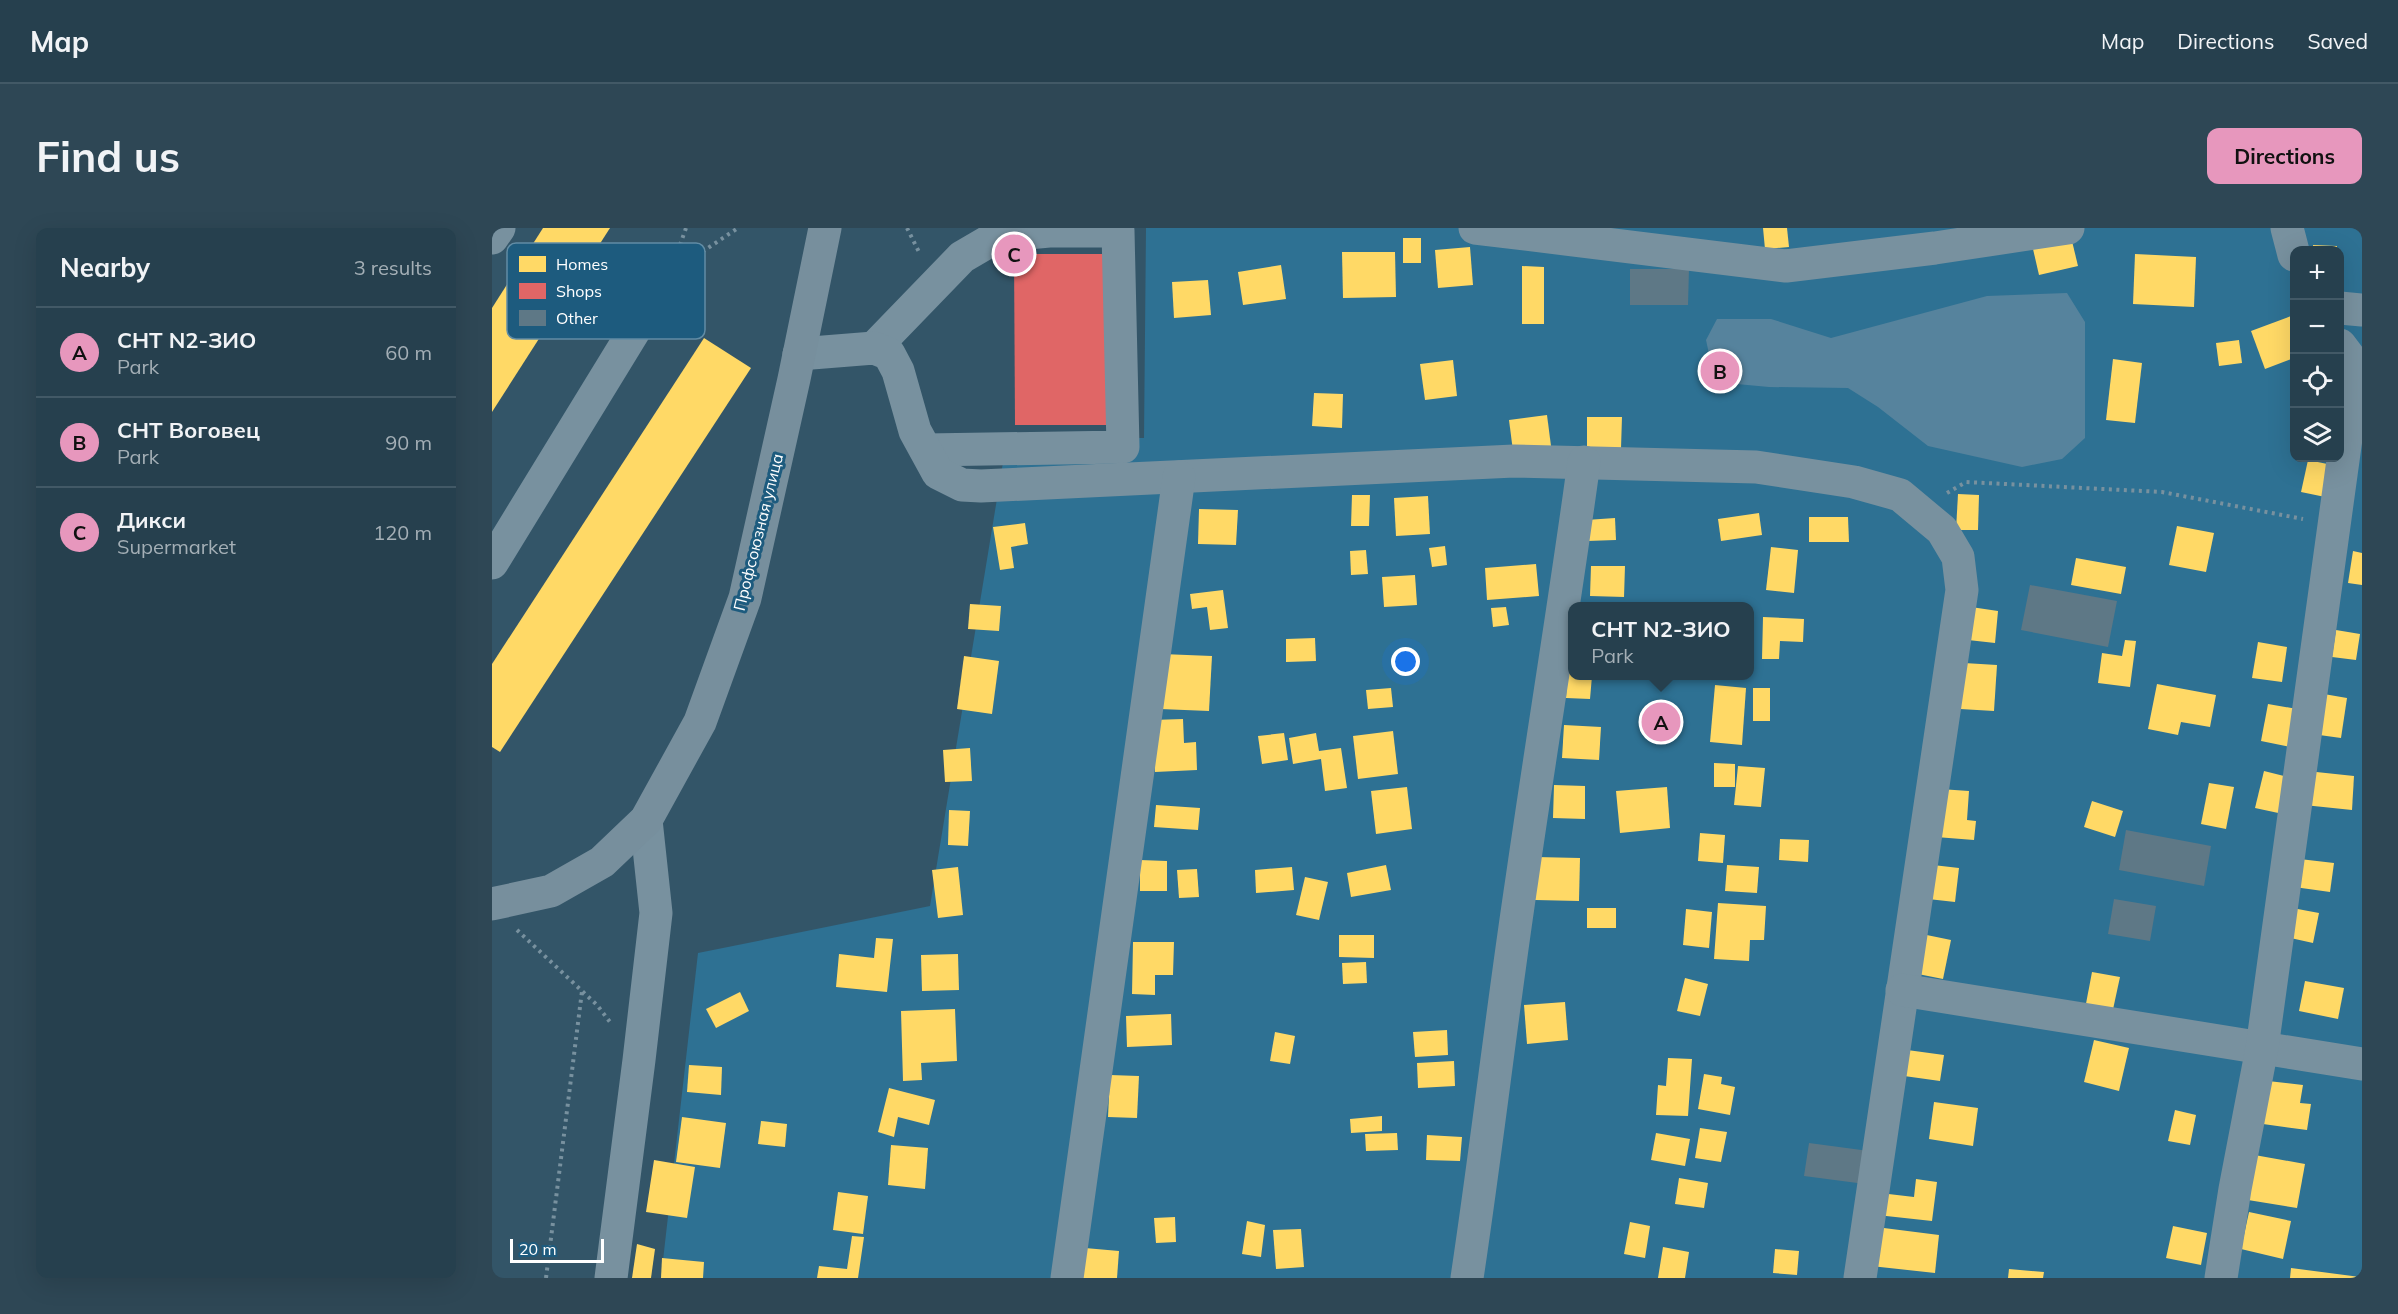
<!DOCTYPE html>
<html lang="en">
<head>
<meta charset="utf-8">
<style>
  :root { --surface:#26404e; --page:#2e4755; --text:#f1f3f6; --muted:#a4afb6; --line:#425966; --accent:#e797bd }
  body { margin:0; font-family:Mulish,sans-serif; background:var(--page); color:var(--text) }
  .controls { position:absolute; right:18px; top:18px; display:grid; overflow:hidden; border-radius:12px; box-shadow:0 6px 24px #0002 }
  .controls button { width:54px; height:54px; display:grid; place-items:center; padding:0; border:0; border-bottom:2px solid var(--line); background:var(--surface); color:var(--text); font:30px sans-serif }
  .scale { position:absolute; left:18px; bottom:15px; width:94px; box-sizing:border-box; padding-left:6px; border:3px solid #fff; border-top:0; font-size:16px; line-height:21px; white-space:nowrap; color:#fff; -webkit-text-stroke:4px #1d5b7e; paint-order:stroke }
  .you { position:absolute; left:914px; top:434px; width:21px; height:21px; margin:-15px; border:4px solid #fff; border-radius:50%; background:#1a73e8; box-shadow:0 0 0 9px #1a73e833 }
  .badge { display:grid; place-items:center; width:39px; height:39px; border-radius:50%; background:var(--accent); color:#111; font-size:20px; font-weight:700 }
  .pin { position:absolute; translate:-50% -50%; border:3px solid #fff; box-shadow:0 2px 6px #0006 }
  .popup { position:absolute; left:1076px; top:374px; width:186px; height:78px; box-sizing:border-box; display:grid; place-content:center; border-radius:12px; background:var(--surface); filter:drop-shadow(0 2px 4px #0005); font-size:20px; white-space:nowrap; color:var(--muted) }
  .popup b { font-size:22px; color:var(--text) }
  .popup::after { content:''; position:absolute; left:50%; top:100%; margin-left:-12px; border:12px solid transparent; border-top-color:var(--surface) }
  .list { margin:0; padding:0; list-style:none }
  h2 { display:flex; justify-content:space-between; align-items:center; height:78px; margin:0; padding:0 24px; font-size:26px }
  h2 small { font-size:20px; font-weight:400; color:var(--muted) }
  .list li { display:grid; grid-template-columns:39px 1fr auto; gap:18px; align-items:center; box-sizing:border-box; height:90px; padding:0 24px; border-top:2px solid var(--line) }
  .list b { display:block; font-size:22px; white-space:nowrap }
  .list p { margin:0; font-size:20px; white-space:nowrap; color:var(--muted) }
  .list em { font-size:20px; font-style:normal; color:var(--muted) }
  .icon { flex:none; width:33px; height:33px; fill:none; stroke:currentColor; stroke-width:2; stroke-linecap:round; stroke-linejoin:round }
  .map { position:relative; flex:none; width:1870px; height:1050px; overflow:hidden; border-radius:12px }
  header { display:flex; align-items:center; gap:36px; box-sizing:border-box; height:84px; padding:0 30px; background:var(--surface); border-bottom:2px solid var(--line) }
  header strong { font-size:28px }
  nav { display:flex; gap:33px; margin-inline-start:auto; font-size:21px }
  .intro { display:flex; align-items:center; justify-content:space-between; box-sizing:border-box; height:144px; padding:0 36px }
  h1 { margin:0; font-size:42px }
  .button { padding:15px 27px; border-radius:12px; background:var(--accent); color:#111; font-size:21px; font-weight:700 }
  main { display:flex; gap:36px; padding:0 36px }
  aside { flex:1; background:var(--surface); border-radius:12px; box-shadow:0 6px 24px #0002 }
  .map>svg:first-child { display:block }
</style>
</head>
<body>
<header>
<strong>Map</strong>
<nav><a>Map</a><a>Directions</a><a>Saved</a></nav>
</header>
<div class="intro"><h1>Find us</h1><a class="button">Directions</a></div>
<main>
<aside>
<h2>Nearby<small>3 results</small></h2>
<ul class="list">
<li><span class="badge">A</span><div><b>СНТ N2-ЗИО</b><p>Park</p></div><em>60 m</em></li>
<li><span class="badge">B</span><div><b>СНТ Воговец</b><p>Park</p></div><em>90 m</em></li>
<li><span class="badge">C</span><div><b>Дикси</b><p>Supermarket</p></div><em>120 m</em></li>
</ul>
</aside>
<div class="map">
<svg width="1870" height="1050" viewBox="0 0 1870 1050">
  <rect width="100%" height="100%" fill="#335568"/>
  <!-- green -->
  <path fill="#2e7193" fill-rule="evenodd" d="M654,0H1870V1050H169L206,725L438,678L514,216L565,209L652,210ZM1802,22H1848V230H1802ZM1080,378H1258V448H1080Z"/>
  <!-- water -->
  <polygon fill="#56839d" points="1575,65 1593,94 1593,210 1570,231 1530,239 1436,218 1386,179 1356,160 1277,159 1223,154 1214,112 1225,91 1279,91 1339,110 1495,68"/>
  <!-- homes -->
  <g fill="#ffd966">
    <polygon points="51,0 118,0 0,184 0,80"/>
    <polygon points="1271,0 1295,0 1297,19 1273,21"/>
    <rect x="911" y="10" width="18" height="25"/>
    <polygon points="1580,13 1586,38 1547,47 1541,21"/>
    <polygon points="1821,17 1845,18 1845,22 1821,22"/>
    <polygon points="978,19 981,57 946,60 943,22"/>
    <polygon points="850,24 903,24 904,69 851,70"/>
    <polygon points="1643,26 1704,29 1702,79 1641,76"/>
    <polygon points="789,37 794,71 751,77 746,44"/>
    <polygon points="1030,38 1052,39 1052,96 1030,96"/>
    <polygon points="716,52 719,87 682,90 680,54"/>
    <polygon points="1799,88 1802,98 1802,130 1773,141 1759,103"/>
    <polygon points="212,110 259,140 8,524 0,519 0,436"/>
    <polygon points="1747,112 1750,135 1727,138 1724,115"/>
    <polygon points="1621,131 1650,135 1643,195 1614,192"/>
    <polygon points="961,132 965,168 933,172 928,136"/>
    <polygon points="822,165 851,166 850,200 820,198"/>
    <polygon points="1055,187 1059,218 1021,223 1017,192"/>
    <polygon points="1095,189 1130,189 1129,220 1095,220"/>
    <polygon points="1816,232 1845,238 1838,270 1809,264"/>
    <polygon points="1466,266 1487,267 1486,302 1464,302"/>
    <polygon points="860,267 878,267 877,298 859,298"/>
    <polygon points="936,268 938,306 904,308 902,270"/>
    <polygon points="707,281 746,282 744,317 706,316"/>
    <polygon points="1267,285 1270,307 1229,313 1226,291"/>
    <polygon points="1317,289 1356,289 1357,314 1317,314"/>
    <polygon points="1123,290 1124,312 1095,313 1094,292"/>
    <polygon points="533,295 536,316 519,319 522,340 508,342 501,299"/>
    <polygon points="1685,298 1722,305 1714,344 1677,337"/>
    <polygon points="953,318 955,337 940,339 937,320"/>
    <polygon points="1279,319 1306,322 1302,365 1274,362"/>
    <polygon points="874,322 876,346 859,347 858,323"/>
    <polygon points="1861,323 1870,325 1870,357 1856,355"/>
    <polygon points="1584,330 1634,339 1629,366 1579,357"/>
    <polygon points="1044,336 1047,368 995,372 993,340"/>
    <polygon points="1099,338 1133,338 1132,369 1098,368"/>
    <polygon points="923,347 925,377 892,379 890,349"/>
    <polygon points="731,362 736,400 718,402 715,379 700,381 698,366"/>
    <polygon points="478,376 509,378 507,403 476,401"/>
    <polygon points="1014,379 1017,397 1001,399 999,380"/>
    <polygon points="1479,379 1506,383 1503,415 1476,412"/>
    <polygon points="1271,389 1312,391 1311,414 1288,413 1287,431 1270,431"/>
    <polygon points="1844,402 1868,406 1864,432 1840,429"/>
    <polygon points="823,410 824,433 794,434 794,411"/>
    <polygon points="1633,412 1644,413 1638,459 1606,455 1610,425 1630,428"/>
    <polygon points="1766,414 1795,419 1790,454 1760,450"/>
    <polygon points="670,426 720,428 717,483 668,481"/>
    <polygon points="472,428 507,433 500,486 465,481"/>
    <polygon points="1076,434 1080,434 1080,448 1100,448 1098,471 1074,470"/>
    <polygon points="1472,435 1505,437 1502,483 1468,481"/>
    <polygon points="1665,456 1724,467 1718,499 1689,494 1686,507 1656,501"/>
    <polygon points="1223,457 1254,460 1250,517 1218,514"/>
    <polygon points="899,460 901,479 876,481 874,462"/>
    <rect x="1261" y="460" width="17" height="33"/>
    <polygon points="1826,465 1855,470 1849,510 1820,506"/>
    <polygon points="1776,476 1805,481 1799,519 1769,513"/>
    <polygon points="691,491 692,515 704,514 705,542 663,544 660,492"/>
    <polygon points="1072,497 1109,499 1107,532 1070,530"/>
    <polygon points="901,503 906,546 866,551 861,508"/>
    <polygon points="792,505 796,532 770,536 766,508"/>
    <polygon points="824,505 827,523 849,520 855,560 833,563 829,531 801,536 797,510"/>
    <polygon points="478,520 480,553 453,554 451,522"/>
    <polygon points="1222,535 1243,536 1243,559 1222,559"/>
    <polygon points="1246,538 1273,540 1269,579 1242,577"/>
    <polygon points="1772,543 1800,550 1791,586 1763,580"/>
    <polygon points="1815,543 1862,548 1860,582 1812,577"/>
    <polygon points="1717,555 1742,559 1734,601 1709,596"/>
    <polygon points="1062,557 1093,558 1093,591 1061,590"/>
    <polygon points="915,559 920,601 884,606 879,563"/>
    <polygon points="1175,559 1178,600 1128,605 1124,563"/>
    <polygon points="1448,561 1477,563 1475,592 1484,593 1482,612 1444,609"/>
    <polygon points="1600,573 1631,583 1623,609 1592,599"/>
    <polygon points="664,577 708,580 706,602 662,599"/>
    <polygon points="457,582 478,583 476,618 456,617"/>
    <polygon points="1208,605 1233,607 1231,635 1206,633"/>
    <polygon points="1288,611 1317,612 1316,634 1287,632"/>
    <polygon points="1044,629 1088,630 1087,673 1043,672"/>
    <polygon points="1799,630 1842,635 1838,664 1795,658"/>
    <polygon points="648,632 675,633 675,663 648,663"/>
    <polygon points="894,637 899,662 859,669 855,645"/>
    <polygon points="1235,637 1267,639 1265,665 1233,663"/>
    <polygon points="1441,637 1467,640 1463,674 1436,671"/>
    <polygon points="466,639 471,687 446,690 440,642"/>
    <polygon points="800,639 802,662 764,665 763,642"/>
    <polygon points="705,641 707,669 687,670 685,642"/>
    <polygon points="813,649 836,654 827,692 804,687"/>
    <polygon points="1226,675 1274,678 1272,712 1258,712 1257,733 1222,731"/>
    <polygon points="1795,679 1827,685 1821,715 1790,708"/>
    <rect x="1095" y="680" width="29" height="20"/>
    <polygon points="1194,681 1220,684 1217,720 1191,717"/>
    <polygon points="1425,705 1459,712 1451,751 1416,744"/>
    <polygon points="847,707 882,707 882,730 847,729"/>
    <polygon points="384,710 401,711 395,764 344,759 347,726 382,730"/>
    <polygon points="641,714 682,714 681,747 663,747 663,767 640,766"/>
    <polygon points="466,726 467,762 430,763 429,727"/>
    <polygon points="874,734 875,755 851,756 850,735"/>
    <polygon points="1600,744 1628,749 1620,786 1593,781"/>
    <polygon points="1193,750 1216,756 1208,788 1185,783"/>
    <polygon points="1813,753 1852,760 1846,791 1807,783"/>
    <polygon points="248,764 257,783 224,800 214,781"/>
    <polygon points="1073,774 1076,812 1035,816 1032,777"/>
    <polygon points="463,781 465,833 429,835 430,852 411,853 409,783"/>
    <polygon points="679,786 680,817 635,819 634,788"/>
    <polygon points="955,802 956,827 923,829 921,804"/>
    <polygon points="783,804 803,808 798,836 778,833"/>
    <polygon points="1602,812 1637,820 1627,863 1592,854"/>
    <polygon points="1408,821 1452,827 1448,853 1405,847"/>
    <polygon points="1176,830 1200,831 1196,888 1164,887 1166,857 1174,858"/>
    <polygon points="962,833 963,858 926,860 925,835"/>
    <polygon points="197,837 230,839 229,867 195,864"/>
    <polygon points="1212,846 1230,849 1229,856 1243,859 1238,887 1206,881"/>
    <polygon points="618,847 647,848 645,890 616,889"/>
    <polygon points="1776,853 1811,857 1808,875 1819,876 1815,902 1771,896"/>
    <polygon points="397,860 443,872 437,897 406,889 402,909 386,904"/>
    <polygon points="1442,874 1486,880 1481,918 1437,911"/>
    <polygon points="1683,882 1704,887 1698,917 1676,913"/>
    <polygon points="890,888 890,903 859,905 858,891"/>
    <polygon points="190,889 234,895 228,940 184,934"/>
    <polygon points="269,893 295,896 293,919 266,916"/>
    <polygon points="1208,900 1235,904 1229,934 1203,930"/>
    <polygon points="905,905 906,922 874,923 873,906"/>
    <polygon points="1164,905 1198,911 1193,938 1159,932"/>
    <polygon points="935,907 970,909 968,933 934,932"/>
    <polygon points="399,917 436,920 433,961 396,957"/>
    <polygon points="1757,926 1813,936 1805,980 1756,972"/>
    <polygon points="162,932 203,939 195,990 154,984"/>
    <polygon points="1187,950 1216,955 1212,980 1183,976"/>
    <polygon points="1424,951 1445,954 1440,993 1385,987 1388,965 1422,969"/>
    <polygon points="346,964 376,968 371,1006 341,1002"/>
    <polygon points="1757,984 1799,993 1791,1031 1749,1021"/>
    <polygon points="683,989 684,1014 664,1015 662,990"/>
    <polygon points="755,993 773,997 769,1029 750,1026"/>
    <polygon points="1138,994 1158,998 1153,1030 1132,1026"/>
    <polygon points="1681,998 1715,1005 1709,1037 1674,1030"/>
    <polygon points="1384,999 1447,1007 1443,1045 1379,1038"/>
    <polygon points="809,1001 812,1039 784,1041 781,1002"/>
    <polygon points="360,1008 372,1009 366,1050 325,1050 327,1038 355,1041"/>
    <polygon points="145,1016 163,1021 159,1050 140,1050"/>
    <polygon points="1171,1019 1197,1024 1193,1050 1166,1050"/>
    <polygon points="593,1020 627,1023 625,1050 591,1050"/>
    <polygon points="1283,1021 1307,1023 1305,1047 1281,1045"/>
    <polygon points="170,1030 212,1034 211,1050 169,1050"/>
    <polygon points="1799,1040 1868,1049 1868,1050 1798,1050"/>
    <polygon points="1517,1041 1552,1044 1551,1050 1516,1050"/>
  </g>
  <!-- shops -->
  <polygon fill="#e06666" points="522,26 617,26 618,197 523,197"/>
  <!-- building -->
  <g fill="#5e7886">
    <polygon points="1138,41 1197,41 1196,77 1138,77"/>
    <polygon points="1538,357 1625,373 1616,419 1529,402"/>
    <polygon points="1634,602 1719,618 1712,658 1627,642"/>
    <polygon points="1622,671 1664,678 1658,713 1616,706"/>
    <polygon points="1317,915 1377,923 1373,956 1312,948"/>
  </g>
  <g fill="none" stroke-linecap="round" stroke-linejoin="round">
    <!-- path -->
    <g stroke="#78919f" stroke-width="4" stroke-dasharray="3 4.5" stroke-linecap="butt">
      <polyline points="415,0 428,26"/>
      <polyline points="188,17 194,0"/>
      <polyline points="204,28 246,0"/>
      <polyline points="1455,265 1474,254 1670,264 1811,291"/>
      <polyline points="25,702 105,777 118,794"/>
      <polyline points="54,1050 90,763"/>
    </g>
    <!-- minor -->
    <g stroke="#78919f" stroke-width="33">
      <polyline points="983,0 1294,38 1443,20 1576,0"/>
      <polyline points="1795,0 1802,27"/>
      <polyline points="0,10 7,0"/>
      <polyline points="1848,80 1870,82"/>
      <polyline points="382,120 470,29 506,8 557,3 626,3 631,219 434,222"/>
      <polyline points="307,126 382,120 397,126 406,143 423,203 446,245 470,257 489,258 1022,233 1264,239 1362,254 1408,267 1450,302 1466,329 1470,362 1368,1050"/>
      <polyline points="0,335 177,46"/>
      <polyline points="1410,762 1870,836"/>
      <polyline points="119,1050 147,832 164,685 154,592"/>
      <polyline points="575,1050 687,249"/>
      <path d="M975,1050C995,917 1010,784 1030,651C1050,512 1073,374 1092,234"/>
      <polyline points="1729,1050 1743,961 1770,820 1864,138 1848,117"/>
    </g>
    <!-- major -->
    <polyline stroke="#778f9d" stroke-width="33" points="0,676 59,663 110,634 154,592 208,494 253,370 302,151 333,0"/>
  </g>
  <g text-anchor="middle" stroke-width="6" stroke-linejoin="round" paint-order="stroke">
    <!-- street labels -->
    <g font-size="16" fill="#fff" stroke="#1d5b7e">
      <text transform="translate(266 304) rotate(-76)" y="6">Профсоюзная улица</text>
    </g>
  </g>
  <!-- legend -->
  <rect x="15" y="15" width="198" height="96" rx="9" fill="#1d5b7e" stroke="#618ca5" stroke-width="1.5"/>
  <rect x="27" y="28" width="27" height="16" fill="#ffd966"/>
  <rect x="27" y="55" width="27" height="16" fill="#e06666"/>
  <rect x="27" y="82" width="27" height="16" fill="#5e7886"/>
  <g font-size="16" fill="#fff">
    <text x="64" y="42">Homes</text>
    <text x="64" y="69">Shops</text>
    <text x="64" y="96">Other</text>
  </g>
</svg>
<div class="controls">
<button>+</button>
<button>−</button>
<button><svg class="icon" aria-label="locate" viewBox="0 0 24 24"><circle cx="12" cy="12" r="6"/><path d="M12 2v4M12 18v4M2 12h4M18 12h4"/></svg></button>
<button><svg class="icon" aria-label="layers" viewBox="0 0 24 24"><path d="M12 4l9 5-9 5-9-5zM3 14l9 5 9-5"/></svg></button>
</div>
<div class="scale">20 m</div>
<div class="you"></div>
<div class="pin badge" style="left:1169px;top:494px">A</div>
<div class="popup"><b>СНТ N2-ЗИО</b>Park</div>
<div class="pin badge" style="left:1228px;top:143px">B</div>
<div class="pin badge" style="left:522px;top:26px">C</div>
</div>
</main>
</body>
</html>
